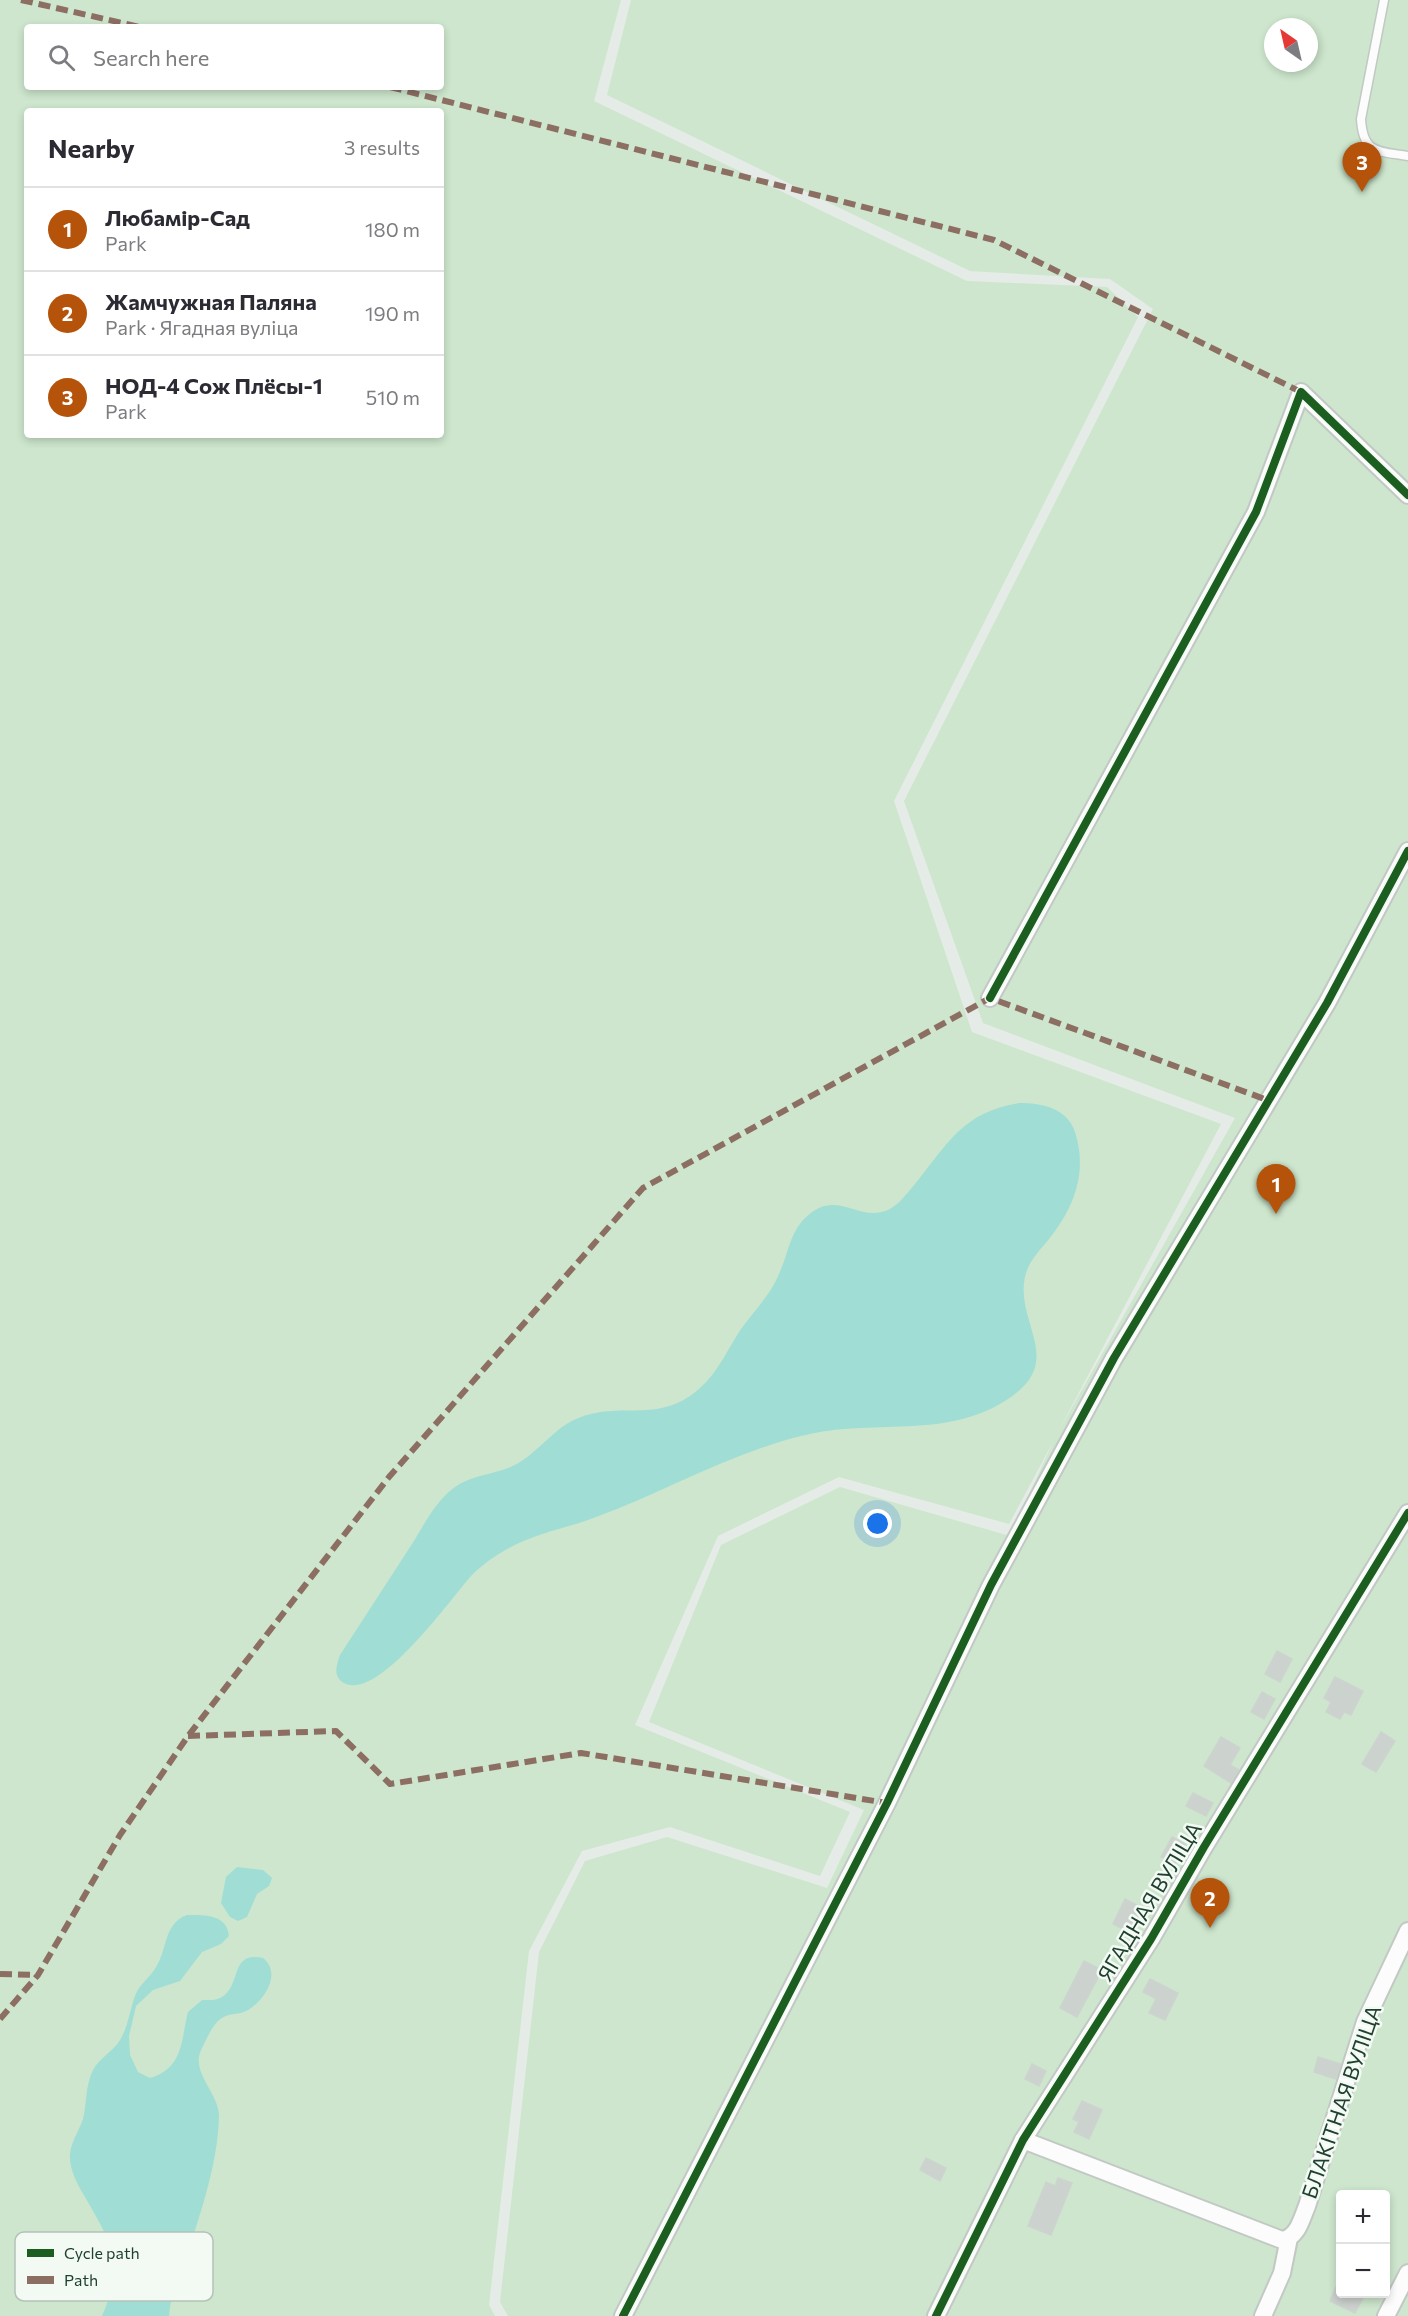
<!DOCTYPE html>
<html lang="en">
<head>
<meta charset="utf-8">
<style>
  :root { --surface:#fff; --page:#f7f7f7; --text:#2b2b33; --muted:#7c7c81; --line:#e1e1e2; --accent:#b45309 }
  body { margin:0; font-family:Commissioner,sans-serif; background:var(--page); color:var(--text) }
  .controls { position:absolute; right:18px; bottom:18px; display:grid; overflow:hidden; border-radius:6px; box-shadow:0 3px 9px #0003 }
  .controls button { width:54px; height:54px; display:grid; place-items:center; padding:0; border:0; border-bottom:2px solid var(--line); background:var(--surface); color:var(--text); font:30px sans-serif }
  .compass { position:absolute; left:1264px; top:18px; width:54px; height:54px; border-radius:50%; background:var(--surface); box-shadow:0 3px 9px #0003; rotate:326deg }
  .you { position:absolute; left:878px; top:1524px; width:21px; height:21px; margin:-15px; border:4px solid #fff; border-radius:50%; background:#1a73e8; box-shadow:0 0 0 9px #1a73e833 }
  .badge { display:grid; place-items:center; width:39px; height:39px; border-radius:50%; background:var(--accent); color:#fff; font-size:20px; font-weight:700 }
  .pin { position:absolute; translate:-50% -50px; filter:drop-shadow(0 2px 3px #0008) }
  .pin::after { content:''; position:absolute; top:32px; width:21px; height:18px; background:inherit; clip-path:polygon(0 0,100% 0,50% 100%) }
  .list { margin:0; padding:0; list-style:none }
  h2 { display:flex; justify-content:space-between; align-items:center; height:78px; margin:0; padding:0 24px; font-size:26px }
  h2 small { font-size:20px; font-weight:400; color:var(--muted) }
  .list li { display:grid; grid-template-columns:39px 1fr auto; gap:18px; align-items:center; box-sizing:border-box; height:84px; padding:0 24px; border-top:2px solid var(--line) }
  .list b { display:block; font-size:22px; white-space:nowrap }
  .list p { margin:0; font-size:20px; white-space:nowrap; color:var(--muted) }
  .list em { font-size:20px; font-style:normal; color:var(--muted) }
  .icon { flex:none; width:33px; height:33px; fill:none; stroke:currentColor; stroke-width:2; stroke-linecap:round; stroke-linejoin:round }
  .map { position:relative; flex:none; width:1408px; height:2316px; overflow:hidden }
  .search { position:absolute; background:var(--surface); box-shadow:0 3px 9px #0003; left:24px; top:24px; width:420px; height:66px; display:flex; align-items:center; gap:15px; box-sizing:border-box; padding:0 21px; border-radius:6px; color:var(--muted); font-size:22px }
  .panel { position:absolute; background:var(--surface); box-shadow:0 3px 9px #0003; left:24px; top:108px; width:420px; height:330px; border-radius:6px }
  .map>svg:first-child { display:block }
</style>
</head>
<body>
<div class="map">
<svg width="1408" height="2316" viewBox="0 0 1408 2316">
  <rect width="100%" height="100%" fill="#e5ebe6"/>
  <!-- green -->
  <path fill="#cde6cd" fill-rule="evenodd" d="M0,0H621L594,101L967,281L1107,287L1138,317L894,801L972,1032L1221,1124L1057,1434L1235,1118L983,1023L904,801L1153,309L1110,279L970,271L607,95L631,0H1408V2316H508L500,2302L539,1952L585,1861L667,1837L827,1888L864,1810L649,1722L721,1545L840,1487L1010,1536L1054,1440L1009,1524L839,1477L718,1536L635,1725L850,1812L820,1876L670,1827L582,1851L529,1951L489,2305L495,2316H0ZM27,27H441V87H27ZM1273,27H1309V63H1273ZM27,111H441V435H27ZM1340,2194H1386V2294H1340Z"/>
  <!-- water -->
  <g fill="#a0ded5">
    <path d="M1019,1103C1042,1103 1067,1108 1075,1132C1088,1172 1074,1208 1049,1239C1040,1250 1028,1262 1025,1277C1015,1323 1065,1359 1011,1397C950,1440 878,1419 810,1434C736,1450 667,1491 596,1517C568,1528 536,1533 509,1548C496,1555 483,1564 472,1575C454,1594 374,1709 341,1681C333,1674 337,1664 340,1655C364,1618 388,1581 412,1544C424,1525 436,1500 455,1487C475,1473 500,1475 520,1462C541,1449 557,1425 581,1417C625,1401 660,1425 701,1387C718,1372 729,1347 741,1329C754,1311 771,1294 779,1274C788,1255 789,1235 804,1219C836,1186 857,1223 888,1210C899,1205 907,1193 915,1184C948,1143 963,1112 1019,1103Z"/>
    <polygon points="237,1867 263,1870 272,1878 269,1886 257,1894 247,1917 238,1921 230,1917 221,1903 226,1877"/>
    <path d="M187,1915C204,1915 227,1914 229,1936L221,1944L202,1952L180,1981L153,1990L136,2006L129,2036L130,2055L138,2072L150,2078C184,2068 181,2039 188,2012L202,2000C209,2000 216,2001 222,1997C242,1985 229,1951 263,1958C282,1973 265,2000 248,2010C240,2015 229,2013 222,2018C213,2023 206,2040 202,2048C189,2072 219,2092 219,2116C218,2164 200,2214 186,2259C180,2278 170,2295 169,2316H102C125,2264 112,2244 85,2197C77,2184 69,2169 70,2154C71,2142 79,2131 83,2119C87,2103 85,2086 93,2070C99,2058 113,2052 120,2040C128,2027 130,2010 135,1996C139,1984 150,1978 156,1967C168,1949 163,1924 187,1915Z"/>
  </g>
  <!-- building -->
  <g fill="#ccd2ce" stroke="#cdd4cf" stroke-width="1.5">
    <polygon points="1277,1651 1292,1659 1280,1682 1265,1674"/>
    <polygon points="1335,1677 1363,1691 1351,1715 1344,1712 1340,1719 1326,1712 1331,1702 1324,1698"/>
    <polygon points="1262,1692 1275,1699 1264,1719 1251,1712"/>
    <polygon points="1381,1732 1395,1741 1376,1772 1362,1764"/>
    <polygon points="1221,1737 1240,1748 1230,1765 1239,1770 1231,1783 1204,1766"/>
    <polygon points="1193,1793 1213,1803 1206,1816 1186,1806"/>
    <polygon points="1172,1837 1185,1844 1175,1864 1161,1857"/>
    <polygon points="1125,1899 1150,1912 1143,1925 1136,1922 1131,1933 1113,1924"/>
    <polygon points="1084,1961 1102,1970 1077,2017 1060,2008"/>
    <polygon points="1150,1979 1178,1993 1165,2020 1149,2013 1156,1999 1143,1992"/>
    <polygon points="1318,2057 1341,2064 1336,2079 1314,2072"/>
    <polygon points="1032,2064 1046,2071 1039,2086 1025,2079"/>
    <polygon points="1082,2101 1102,2110 1089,2139 1074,2132 1079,2122 1073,2119"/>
    <polygon points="926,2158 946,2168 940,2181 920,2170"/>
    <polygon points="1058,2178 1072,2183 1051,2235 1028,2226 1046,2182 1055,2186"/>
    <polygon points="1336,2287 1341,2289 1341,2294 1365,2294 1355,2313 1330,2301"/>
  </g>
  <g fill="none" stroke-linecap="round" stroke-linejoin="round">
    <defs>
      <path id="lane" d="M1384,0L1361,119C1363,154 1378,151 1408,156"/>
      <g id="street">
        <polyline points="990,998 1256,512 1301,392 1408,495"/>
        <path d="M1023,2140L1282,2240C1298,2237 1301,2220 1307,2206L1365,2022L1408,1931"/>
        <polyline points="623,2316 887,1803 991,1585 1114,1358 1327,1003 1408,851"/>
        <polyline points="936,2316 1023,2140 1151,1939 1204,1847 1408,1513"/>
        <polyline points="1263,2316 1282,2273 1289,2238"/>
        <polyline points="1386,2316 1408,2273"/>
      </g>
    </defs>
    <!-- lane casing -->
    <use href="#lane" stroke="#c2c8c4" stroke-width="11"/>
    <!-- street casing -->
    <use href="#street" stroke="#c2c8c4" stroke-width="20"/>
    <!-- lane -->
    <use href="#lane" stroke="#fbfcfb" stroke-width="8"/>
    <!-- street -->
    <use href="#street" stroke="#fbfcfb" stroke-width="16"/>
    <!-- quiet -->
    <g stroke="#8d6e63" stroke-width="6" stroke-dasharray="12 6" stroke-linecap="butt">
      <polyline points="21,0 140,27"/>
      <polyline points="390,87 994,240 1301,392"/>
      <polyline points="188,1736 336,1731 390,1784 581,1753 887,1803"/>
      <polyline points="0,1974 38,1975"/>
      <polyline points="0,2019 38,1975 120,1835 188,1736 389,1477 643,1188 990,998 1270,1101"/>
    </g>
    <defs>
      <g id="cycleway">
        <polyline points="990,998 1256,512 1301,392 1408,495"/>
        <polyline points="623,2316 887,1803 991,1585 1114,1358 1327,1003 1408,851"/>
        <polyline points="936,2316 1023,2140 1151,1939 1204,1847 1408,1513"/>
      </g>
    </defs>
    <!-- cycleway casing -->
    <use href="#cycleway" stroke="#f3faf4" stroke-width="11"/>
    <!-- cycleway -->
    <use href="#cycleway" stroke="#1b5e20" stroke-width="8"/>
  </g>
  <g text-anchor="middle" stroke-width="5" stroke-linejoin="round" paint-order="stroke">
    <!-- street labels -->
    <g font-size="21" fill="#20412f" stroke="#f3faf4">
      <text transform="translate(1150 1902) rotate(-59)" y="7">ЯГАДНАЯ ВУЛІЦА</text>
      <text transform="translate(1342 2102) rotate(-71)" y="7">БЛАКІТНАЯ ВУЛІЦА</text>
    </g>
  </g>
  <!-- legend -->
  <rect x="15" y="2232" width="198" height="69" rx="9" fill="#f3faf4" stroke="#b4c2b9" stroke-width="1.5"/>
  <rect x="27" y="2249" width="27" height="8" fill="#1b5e20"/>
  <rect x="27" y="2276" width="27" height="8" fill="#8d6e63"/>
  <g font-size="16" fill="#20412f">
    <text x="64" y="2259">Cycle path</text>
    <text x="64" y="2286">Path</text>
  </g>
</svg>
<div class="controls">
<button>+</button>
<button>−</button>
</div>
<svg class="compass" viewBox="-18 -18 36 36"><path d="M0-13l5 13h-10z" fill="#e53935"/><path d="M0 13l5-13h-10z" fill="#7c7c81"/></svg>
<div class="you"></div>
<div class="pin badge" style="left:1276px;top:1214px">1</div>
<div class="pin badge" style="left:1210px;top:1928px">2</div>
<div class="pin badge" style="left:1362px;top:192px">3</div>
<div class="search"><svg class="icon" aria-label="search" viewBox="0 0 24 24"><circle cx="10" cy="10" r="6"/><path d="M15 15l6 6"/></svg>Search here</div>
<section class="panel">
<h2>Nearby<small>3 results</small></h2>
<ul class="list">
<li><span class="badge">1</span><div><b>Любамір-Сад</b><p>Park</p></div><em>180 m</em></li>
<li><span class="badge">2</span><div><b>Жамчужная Паляна</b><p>Park · Ягадная вуліца</p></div><em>190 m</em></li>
<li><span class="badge">3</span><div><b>НОД-4 Сож Плёсы-1</b><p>Park</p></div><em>510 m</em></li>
</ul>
</section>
</div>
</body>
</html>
